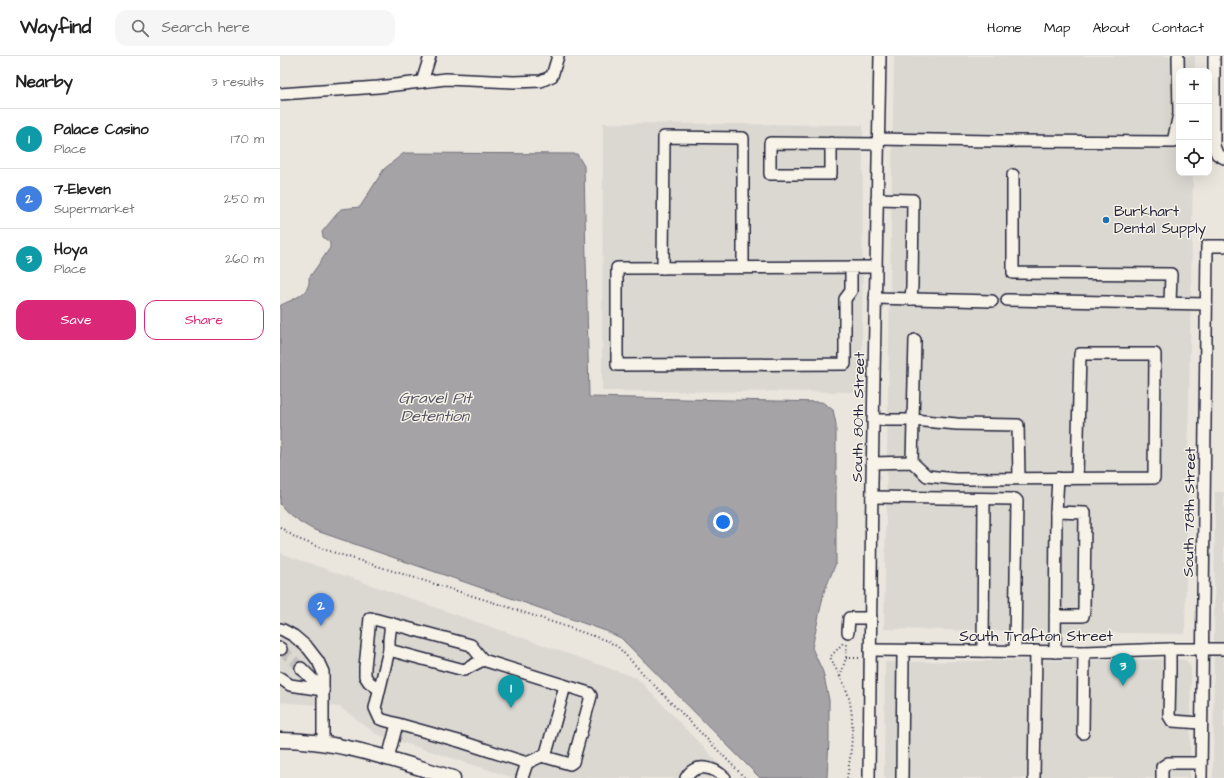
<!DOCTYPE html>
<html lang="en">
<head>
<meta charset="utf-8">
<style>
  :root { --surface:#fff; --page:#f6f6f6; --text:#222; --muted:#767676; --line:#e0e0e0; --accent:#db2777 }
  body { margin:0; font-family:"Architects Daughter",sans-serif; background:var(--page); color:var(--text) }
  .controls { position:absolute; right:12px; top:12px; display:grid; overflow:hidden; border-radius:8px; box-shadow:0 4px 16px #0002 }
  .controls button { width:36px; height:36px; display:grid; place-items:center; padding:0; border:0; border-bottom:1px solid var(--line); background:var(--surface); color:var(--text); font:20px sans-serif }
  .you { position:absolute; left:443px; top:466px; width:14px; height:14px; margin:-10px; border:3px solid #fff; border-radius:50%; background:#1a73e8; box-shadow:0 0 0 6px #1a73e833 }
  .badge { display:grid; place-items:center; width:26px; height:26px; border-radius:50%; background:var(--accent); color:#fff; font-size:13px; font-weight:700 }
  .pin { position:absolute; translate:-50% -33px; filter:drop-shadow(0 1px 2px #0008) }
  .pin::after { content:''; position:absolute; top:21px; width:14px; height:12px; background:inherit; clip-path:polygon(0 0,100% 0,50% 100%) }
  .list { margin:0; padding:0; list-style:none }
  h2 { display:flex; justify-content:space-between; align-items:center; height:52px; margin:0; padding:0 16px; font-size:17px }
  h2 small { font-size:13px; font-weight:400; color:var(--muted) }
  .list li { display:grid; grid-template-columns:26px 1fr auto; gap:12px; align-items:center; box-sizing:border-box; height:60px; padding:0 16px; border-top:1px solid var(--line) }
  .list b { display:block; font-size:15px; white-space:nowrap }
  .list p { margin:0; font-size:13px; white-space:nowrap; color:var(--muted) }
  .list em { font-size:13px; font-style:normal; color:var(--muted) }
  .actions { display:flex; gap:8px; padding:12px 16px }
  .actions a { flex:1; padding:9px 0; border:1px solid var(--accent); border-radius:12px; text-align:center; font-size:14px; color:var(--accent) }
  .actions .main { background:var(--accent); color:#fff }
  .icon { flex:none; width:22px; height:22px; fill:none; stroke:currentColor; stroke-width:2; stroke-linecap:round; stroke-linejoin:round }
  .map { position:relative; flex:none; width:944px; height:722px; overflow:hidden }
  header { display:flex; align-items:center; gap:24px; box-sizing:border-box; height:56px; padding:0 20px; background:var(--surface); border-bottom:1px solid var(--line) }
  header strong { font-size:19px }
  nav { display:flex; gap:22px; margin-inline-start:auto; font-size:14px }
  .search { width:280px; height:36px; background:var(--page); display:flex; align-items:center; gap:10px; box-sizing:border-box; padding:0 14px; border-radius:12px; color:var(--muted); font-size:15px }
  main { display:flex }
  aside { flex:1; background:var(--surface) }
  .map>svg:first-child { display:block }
</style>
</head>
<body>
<header>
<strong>Wayfind</strong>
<div class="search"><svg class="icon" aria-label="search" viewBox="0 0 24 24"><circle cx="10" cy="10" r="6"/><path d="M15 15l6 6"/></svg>Search here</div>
<nav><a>Home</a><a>Map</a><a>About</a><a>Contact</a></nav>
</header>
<main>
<aside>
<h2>Nearby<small>3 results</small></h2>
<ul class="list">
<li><span class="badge" style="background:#0f9aa8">1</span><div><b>Palace Casino</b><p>Place</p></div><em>170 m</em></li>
<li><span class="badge" style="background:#3f7fe0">2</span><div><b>7-Eleven</b><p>Supermarket</p></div><em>250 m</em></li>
<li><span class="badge" style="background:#0f9aa8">3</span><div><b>Hoya</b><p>Place</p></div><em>260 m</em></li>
</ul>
<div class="actions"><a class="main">Save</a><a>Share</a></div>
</aside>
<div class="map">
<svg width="944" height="722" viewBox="0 0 944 722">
  <rect width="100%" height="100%" fill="#eae6de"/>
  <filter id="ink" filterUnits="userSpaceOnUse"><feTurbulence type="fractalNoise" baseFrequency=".025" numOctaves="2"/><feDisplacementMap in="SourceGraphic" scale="8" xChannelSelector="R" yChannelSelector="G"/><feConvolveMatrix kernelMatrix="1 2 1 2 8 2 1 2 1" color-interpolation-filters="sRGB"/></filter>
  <g filter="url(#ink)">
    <!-- built -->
    <g fill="#dbd8d2">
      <polygon points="614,0 915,0 915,15 899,15 899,117 913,117 905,578 604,573"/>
      <polygon points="323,67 583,69 582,336 322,335"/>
      <polygon points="935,436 944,436 944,722 933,722"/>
      <polygon points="0,497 357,622 453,722 234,722 96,678 60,651 0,646"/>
      <polygon points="896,603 906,604 911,611 910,722 604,722 605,606"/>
    </g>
    <!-- water -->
    <path fill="#a6a3a6" stroke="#716f7b" d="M124,97L297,98L304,110L309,341L542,346L553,354L556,368V507L544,536L532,592L543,616L549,644V684L547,722H480L341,582L326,575L34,474C20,466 9,460 0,448V251L1,249C13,243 31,238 29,222L50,192V187L43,181L42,176L61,153L80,151L104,113Z"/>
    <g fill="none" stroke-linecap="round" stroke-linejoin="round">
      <!-- minor-tunnel -->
      <polyline stroke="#c2bfbd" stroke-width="11" stroke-dasharray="11 5.5" stroke-linecap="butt" points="1,593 21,612"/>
      <defs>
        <g id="minor">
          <polyline points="934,0 934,90 937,98 944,102"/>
          <polyline points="142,26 150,0"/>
          <polyline points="0,38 98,31 166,23 234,26 261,25 272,20 278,0"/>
          <polyline points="598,83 713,85 893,86 899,58 898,0"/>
          <polyline points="551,87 551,118 490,118 490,87 598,88"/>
          <polyline points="733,119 733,217 891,218 890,247"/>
          <polyline points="597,143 633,144 632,230 631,243"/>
          <polyline points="571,211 571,235 565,243 565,308 337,309 337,212 596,211"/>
          <polyline points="383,212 384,81 463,82 463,211"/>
          <polyline points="595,242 712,245"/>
          <polyline points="727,244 926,248"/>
          <polyline points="593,364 633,364 677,368 738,369 739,422"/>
          <polyline points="632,406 635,284"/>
          <polyline points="592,407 632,406 647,420 676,423 874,422 875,298 800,298 797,422"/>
          <polyline points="592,441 735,443 737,445 735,595"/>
          <polyline points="776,456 778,422"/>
          <polyline points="0,573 3,574 14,580 28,592 38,605 43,616 43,687"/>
          <polyline points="568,576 569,562 591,562"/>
          <polyline points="0,592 1,593"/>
          <polyline points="890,593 890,614 889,660 892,665 921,667"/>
          <polyline points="109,594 184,614 203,604"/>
          <polyline points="590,594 804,596 890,593 944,593"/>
          <polyline points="703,595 704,443"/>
          <polyline points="775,596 776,456 805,457 804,555 803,560 775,560"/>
          <polyline points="21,612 43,634"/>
          <polyline points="0,622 10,629 43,634"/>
          <polyline points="99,633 89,626 85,620 85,611 90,562 191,589 203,604 309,637 311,640 293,706 290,708 262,700 247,707 182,686 100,663 95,652 109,594 109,584 111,567"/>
          <polyline points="803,677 804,596"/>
          <polyline points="265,701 285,630"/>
          <polyline points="108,702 117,668"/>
          <polyline points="242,722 247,707"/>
          <path d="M406,722C415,706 434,711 445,722"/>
          <polyline points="589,722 592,427 600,0"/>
          <polyline points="622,722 623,595"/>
          <polyline points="754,722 756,595"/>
          <polyline points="882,722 882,711 888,707 921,707"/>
          <polyline points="921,722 927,190 944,190"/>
        </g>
        <path id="major" d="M0,684C60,684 116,705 173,722"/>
      </defs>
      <!-- minor casing -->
      <use href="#minor" stroke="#22223b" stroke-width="14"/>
      <!-- major casing -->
      <use href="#major" stroke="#22223b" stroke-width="17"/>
      <!-- path -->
      <g stroke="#22223b" stroke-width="2" stroke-dasharray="1 3" stroke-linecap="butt">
        <polyline points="0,471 16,482 46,494 228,551 328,585 338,591 373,628 465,722"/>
        <polyline points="566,602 579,602"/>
        <polyline points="560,621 550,601 564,586"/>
        <path d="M567,722C572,691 578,648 560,621L566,602L567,587"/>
      </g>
      <!-- minor -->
      <use href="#minor" stroke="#f7f3e8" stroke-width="11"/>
      <!-- major -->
      <use href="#major" stroke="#f7f3e8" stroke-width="14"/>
    </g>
  </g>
  <!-- markers -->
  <circle fill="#1f6fb2" stroke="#f7f3e8" stroke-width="1.5" cx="826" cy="164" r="4"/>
  <g text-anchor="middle" stroke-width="3" stroke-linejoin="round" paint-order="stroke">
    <!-- poi labels -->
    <g font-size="15" fill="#22223b" stroke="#f7f3e8" text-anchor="start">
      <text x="834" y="160">Burkhart<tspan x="834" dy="17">Dental Supply</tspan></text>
    </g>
    <!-- street labels -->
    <g font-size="15" fill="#22223b" stroke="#f7f3e8">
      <text transform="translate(578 361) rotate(-89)" y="5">South 80th Street</text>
      <text transform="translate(909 456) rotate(-89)" y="5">South 78th Street</text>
      <text x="756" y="585">South Trafton Street</text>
    </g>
    <!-- water labels -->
    <g font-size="16" font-style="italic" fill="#504f60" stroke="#f7f3e8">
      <text x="155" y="347">Gravel Pit<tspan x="155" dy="18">Detention</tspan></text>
    </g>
  </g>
</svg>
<div class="controls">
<button>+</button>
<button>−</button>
<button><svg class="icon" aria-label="locate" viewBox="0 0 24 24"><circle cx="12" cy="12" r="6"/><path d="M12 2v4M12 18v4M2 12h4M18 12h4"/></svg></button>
</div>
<div class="you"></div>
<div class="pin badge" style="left:231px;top:652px;background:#0f9aa8">1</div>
<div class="pin badge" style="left:41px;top:570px;background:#3f7fe0">2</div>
<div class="pin badge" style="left:843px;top:630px;background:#0f9aa8">3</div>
</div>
</main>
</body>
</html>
